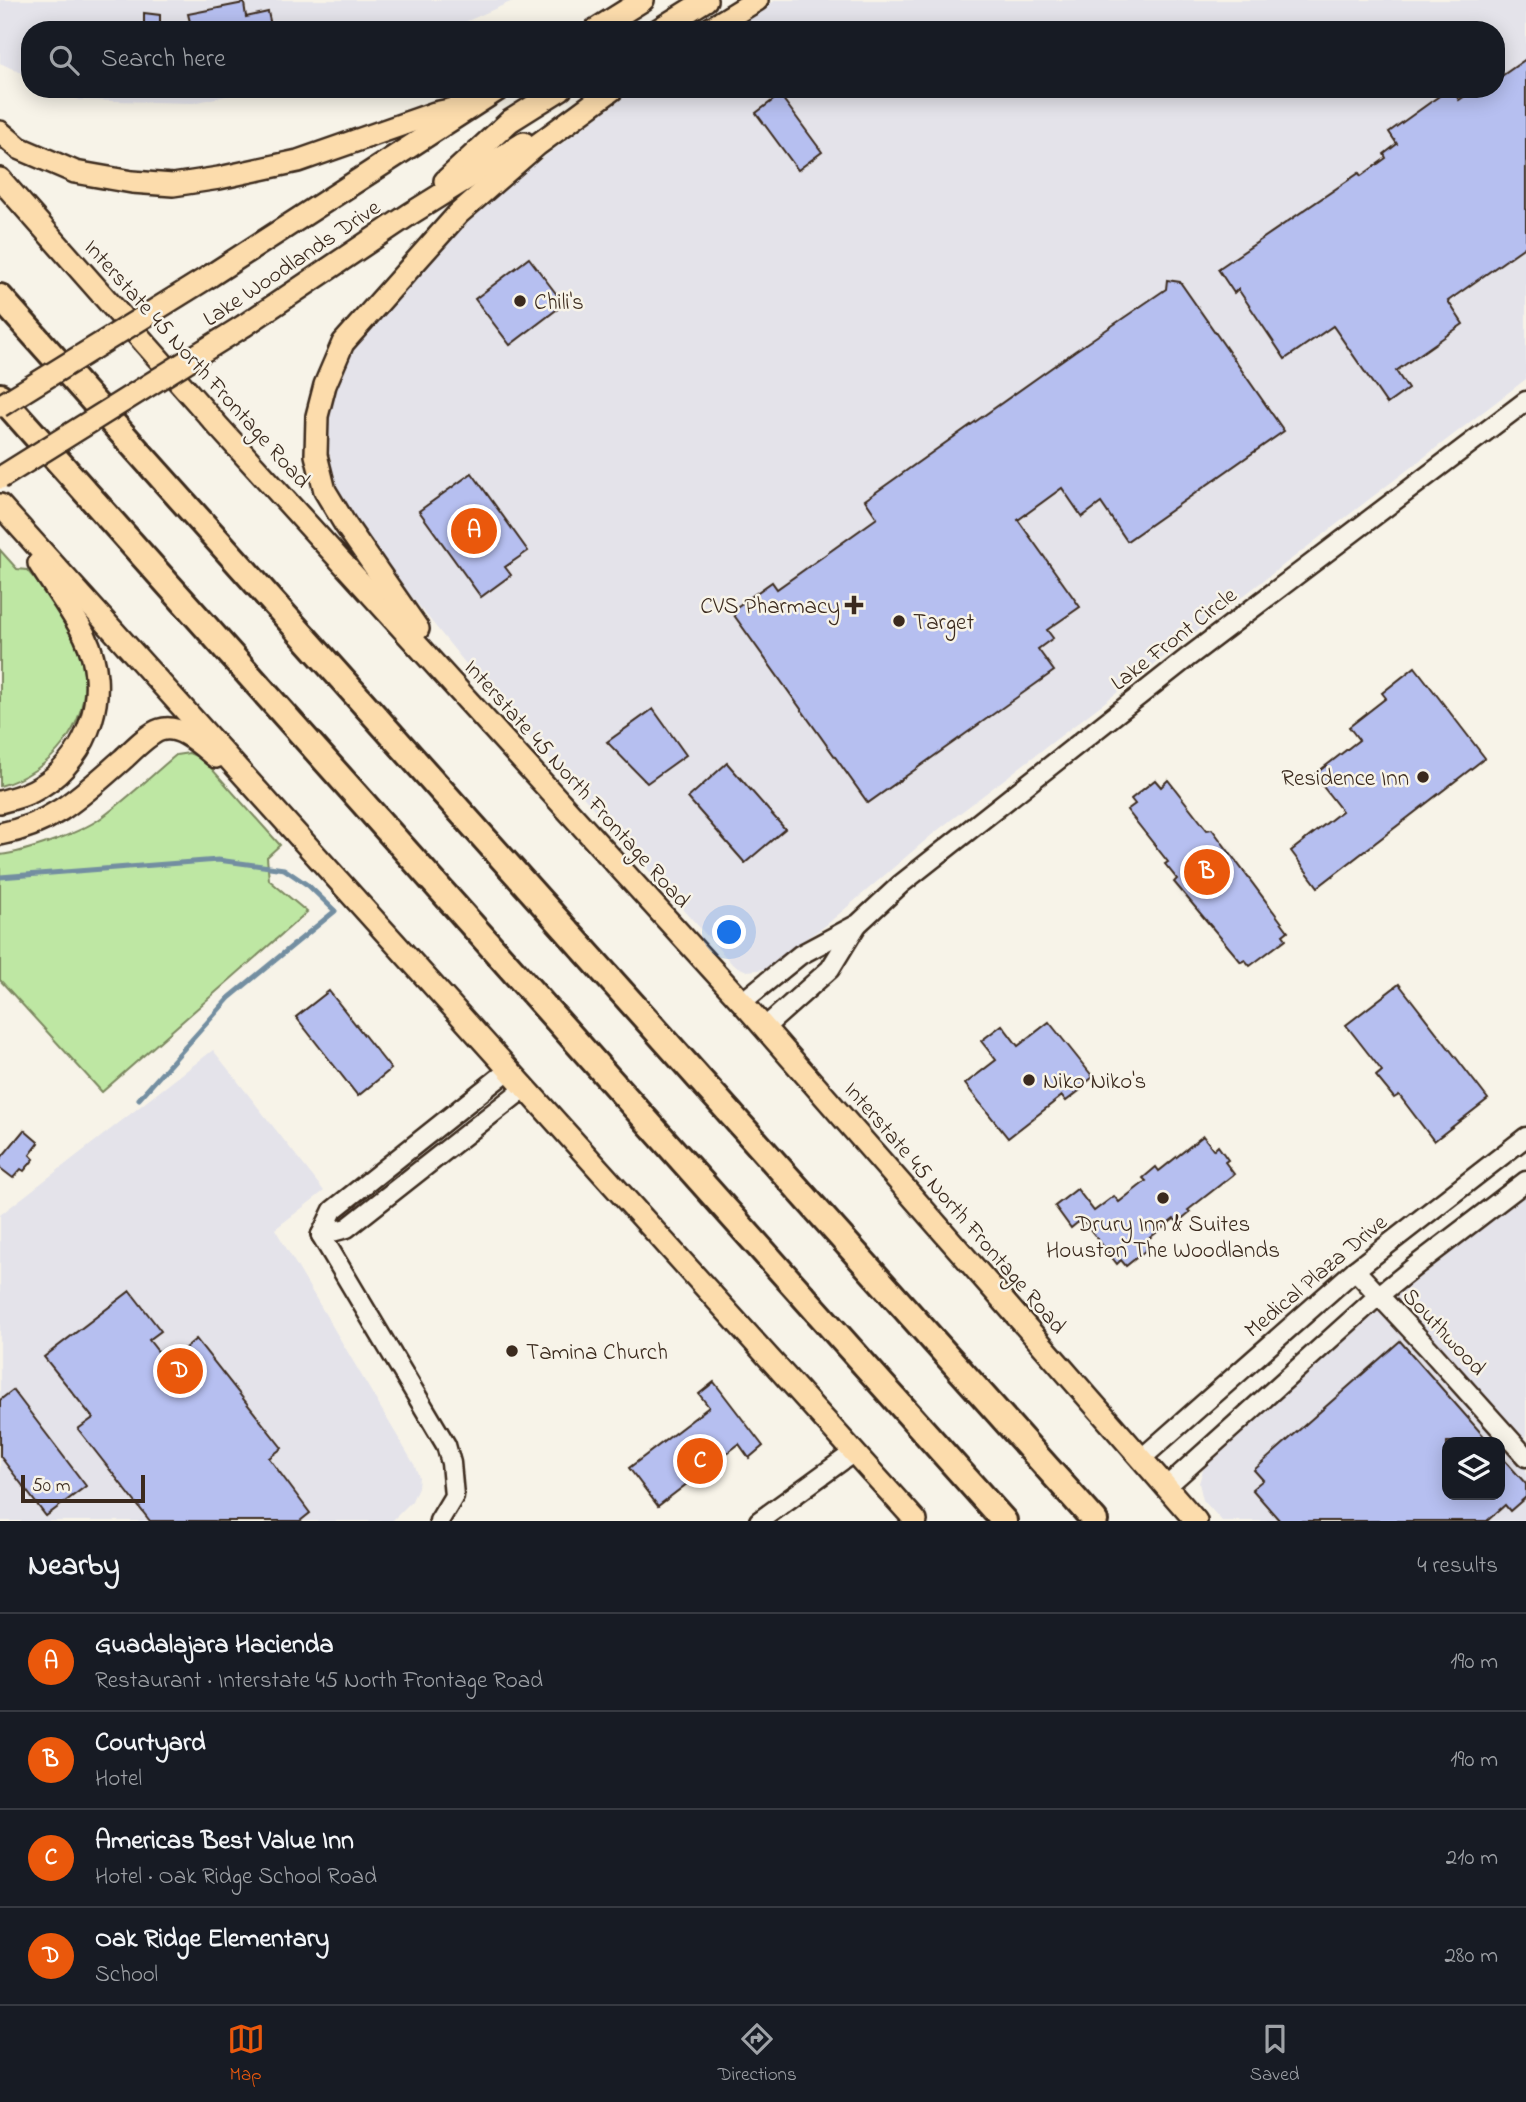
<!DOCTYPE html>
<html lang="en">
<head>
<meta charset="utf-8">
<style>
  :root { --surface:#171b24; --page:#20242c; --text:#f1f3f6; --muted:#9ea1a6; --line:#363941; --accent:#ea580c }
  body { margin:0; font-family:"Indie Flower",sans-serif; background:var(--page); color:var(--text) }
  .controls { position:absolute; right:21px; bottom:21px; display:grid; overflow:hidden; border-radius:14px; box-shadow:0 4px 18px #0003 }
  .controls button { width:63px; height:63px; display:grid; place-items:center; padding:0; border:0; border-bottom:2px solid var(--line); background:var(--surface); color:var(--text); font:35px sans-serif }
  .scale { position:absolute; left:21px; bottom:18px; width:124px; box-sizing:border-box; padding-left:7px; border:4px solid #3b2a1e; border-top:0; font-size:19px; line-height:24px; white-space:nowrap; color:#3b2a1e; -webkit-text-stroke:5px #f7f3e8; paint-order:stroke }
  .you { position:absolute; left:730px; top:933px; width:24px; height:24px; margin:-18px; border:5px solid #fff; border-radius:50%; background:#1a73e8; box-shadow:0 0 0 10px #1a73e833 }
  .badge { display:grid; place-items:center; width:46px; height:46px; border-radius:50%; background:var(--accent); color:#fff; font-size:23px; font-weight:700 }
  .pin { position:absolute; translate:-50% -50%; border:4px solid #fff; box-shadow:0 2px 7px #0006 }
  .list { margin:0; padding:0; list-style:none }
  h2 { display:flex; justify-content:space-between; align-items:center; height:91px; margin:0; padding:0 28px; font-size:30px }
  h2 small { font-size:23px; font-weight:400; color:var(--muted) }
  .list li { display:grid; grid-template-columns:46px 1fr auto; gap:21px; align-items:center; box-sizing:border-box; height:98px; padding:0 28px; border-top:2px solid var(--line) }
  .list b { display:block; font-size:26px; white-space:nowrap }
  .list p { margin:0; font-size:23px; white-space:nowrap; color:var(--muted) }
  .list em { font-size:23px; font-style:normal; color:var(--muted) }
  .icon { flex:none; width:38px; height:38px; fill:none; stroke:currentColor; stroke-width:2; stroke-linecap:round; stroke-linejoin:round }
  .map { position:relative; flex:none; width:1526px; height:1521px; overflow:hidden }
  .search { position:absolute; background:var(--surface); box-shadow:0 4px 18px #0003; left:21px; right:21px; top:21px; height:77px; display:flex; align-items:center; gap:18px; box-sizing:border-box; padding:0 24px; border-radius:28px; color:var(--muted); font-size:26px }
  .sheet { height:483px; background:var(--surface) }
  nav { display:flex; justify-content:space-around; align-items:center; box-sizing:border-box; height:98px; border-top:2px solid var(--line); background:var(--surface); font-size:19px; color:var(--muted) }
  nav a { display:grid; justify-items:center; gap:4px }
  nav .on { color:var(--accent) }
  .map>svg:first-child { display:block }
</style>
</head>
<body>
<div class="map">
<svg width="1526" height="1521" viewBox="0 0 1526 1521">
  <rect width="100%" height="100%" fill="#f7f3e8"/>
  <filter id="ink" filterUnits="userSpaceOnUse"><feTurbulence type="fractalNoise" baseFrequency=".0143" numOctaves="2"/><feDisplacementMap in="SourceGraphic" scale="14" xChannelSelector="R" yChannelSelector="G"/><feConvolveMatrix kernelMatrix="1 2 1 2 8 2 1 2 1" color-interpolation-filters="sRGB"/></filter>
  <g filter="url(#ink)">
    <!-- built -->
    <g fill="#e4e3ea" fill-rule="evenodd">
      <polygon points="0,0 515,0 447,30 30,30 30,77 0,63"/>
      <polygon points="776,0 1526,0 1526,379 934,833 825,926 790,949 767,969 747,971 733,965 479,680 363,537 345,508 334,480 328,445 330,411 335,385 355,348 448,242 511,182 634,89 1496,89 1496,30 729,30"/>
      <polygon points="57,89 258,89 193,103 80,100"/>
      <polygon points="213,1050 324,1191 275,1229 415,1466 419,1477 418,1487 412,1501 392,1521 0,1521 0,1215"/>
      <path d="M1526,1192V1521H1222L1203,1500L1199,1483L1204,1467L1214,1456L1415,1277ZM1447,1442H1500V1495H1447Z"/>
    </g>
    <!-- green -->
    <g fill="#bee7a3" stroke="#7c8860" stroke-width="2">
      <path d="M0,550L17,569L27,570C37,582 51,594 59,607C69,626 79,647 83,668C92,724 51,772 0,786Z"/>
      <path d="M189,753L203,759L280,845L267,857L269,880L307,912L102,1092L0,980V855C26,852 80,833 101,818C127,799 151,776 176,755Z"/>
    </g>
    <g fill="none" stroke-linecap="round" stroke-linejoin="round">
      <!-- stream -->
      <polyline stroke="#738ea1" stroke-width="5" points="0,877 218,860 284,869 309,886 335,911 229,998 139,1099"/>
    </g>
    <!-- building -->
    <g fill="#b6bff0" stroke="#3b2a1e" stroke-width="2">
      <polygon points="244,3 246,17 268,12 272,30 192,30 188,14"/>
      <polygon points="144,13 160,15 160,30 144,30"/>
      <polygon points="1526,59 1526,246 1448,301 1463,324 1396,371 1408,389 1387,404 1333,326 1285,359 1238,289 1234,293 1218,269 1359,173 1361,176 1386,158 1384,154 1397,144 1389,132 1449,89 1452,89 1459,100 1475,89 1496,89 1496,80"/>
      <polygon points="780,95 822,152 798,170 756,113"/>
      <polygon points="529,258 564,304 510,345 475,299"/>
      <polygon points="1167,280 1180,282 1284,431 1127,541 1101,503 1082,517 1062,488 1018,520 1080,607 1047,630 1053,638 1038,649 1054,671 868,803 731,611 772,582 777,589 877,518 865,500 1075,351 1166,289"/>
      <polygon points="472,473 528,551 505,567 511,575 481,597 419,511"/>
      <polygon points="1415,667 1485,758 1318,887 1291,851 1342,811 1314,775 1359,740 1349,727 1386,698 1382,693"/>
      <polygon points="653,709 686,755 647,783 607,742"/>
      <polygon points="727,763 785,829 745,863 688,798"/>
      <polygon points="1155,780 1161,787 1168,780 1207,830 1212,829 1288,931 1283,935 1286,939 1250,966 1245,960 1241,962 1174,882 1177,879 1165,864 1168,862 1127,810 1135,804 1131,799"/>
      <polygon points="1399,984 1488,1099 1434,1141 1399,1095 1394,1098 1376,1076 1382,1071 1346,1025"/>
      <polygon points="329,991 391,1069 358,1096 296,1017"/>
      <polygon points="1049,1022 1093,1077 1082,1086 1083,1088 1066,1101 1062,1096 1008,1138 965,1084 996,1060 981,1041 1002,1025 1018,1046"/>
      <polygon points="24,1130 39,1143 30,1155 34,1159 24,1171 21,1169 13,1178 0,1168 0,1159"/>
      <polygon points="1203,1136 1214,1150 1218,1146 1228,1160 1225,1162 1234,1174 1188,1210 1190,1212 1178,1222 1174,1219 1147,1240 1151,1246 1126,1266 1121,1260 1117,1264 1082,1219 1071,1228 1055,1206 1077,1189 1094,1211 1114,1196 1119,1202 1146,1181 1143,1178 1156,1167 1159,1171"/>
      <polygon points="130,1291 161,1331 149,1340 167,1363 196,1339 282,1448 269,1458 310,1513 300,1521 150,1521 78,1429 93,1418 44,1357"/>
      <polygon points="1400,1341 1489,1442 1447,1442 1447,1495 1500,1495 1500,1455 1526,1484 1526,1497 1510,1511 1505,1505 1487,1521 1280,1521 1252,1489 1263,1480 1254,1470"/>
      <polygon points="714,1382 763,1446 749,1458 739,1444 658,1506 629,1468 709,1407 699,1394"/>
      <polygon points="13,1390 86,1486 46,1516 0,1456 0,1400"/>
    </g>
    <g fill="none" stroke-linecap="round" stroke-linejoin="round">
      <defs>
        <g id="minor">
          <polyline points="742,1002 800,955 858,924 901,884 1187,658 1526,401"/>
          <polyline points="764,1028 830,969 857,925"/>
          <polyline points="321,1235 446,1445 451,1463 454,1496 439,1521"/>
          <polyline points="321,1235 347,1228 526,1087"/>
          <polyline points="321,1235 333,1210 510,1069"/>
          <polyline points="1355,1270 1429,1349 1526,1457"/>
          <polyline points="1142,1458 1355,1270 1526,1137"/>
          <polyline points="1166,1487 1378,1296 1419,1263 1526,1181"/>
          <polyline points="759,1521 854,1452"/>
        </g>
        <g id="major">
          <polyline points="595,30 643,0"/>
          <polyline points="658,30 706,0"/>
          <polyline points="708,30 757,0"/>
          <polyline points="0,132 19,148 75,172 132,182 173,185 219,178 298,161 435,113 473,105"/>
          <polyline points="0,179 218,426 742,1002 1196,1521"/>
          <polyline points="445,181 510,121 561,89"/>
          <polyline points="210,276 499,89"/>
          <polyline points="245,325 410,214 524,143"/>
          <polyline points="0,505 916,1521"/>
          <polyline points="418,629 345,524 325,491 316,455 317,416 325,385 343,343 458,214 537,145 613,89"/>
          <path d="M0,802C14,798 28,795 40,787C91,756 111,690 85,636C72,611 54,587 39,563"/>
          <path d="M0,834C54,824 83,794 122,760C132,751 148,734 160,730C180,723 202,746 216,757"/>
        </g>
        <g id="highway">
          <polyline points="0,297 1095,1521"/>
          <polyline points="0,396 1004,1521"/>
        </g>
      </defs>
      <!-- minor casing -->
      <use href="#minor" stroke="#3b2a1e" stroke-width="23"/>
      <!-- major casing -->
      <use href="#major" stroke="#3b2a1e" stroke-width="26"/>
      <!-- highway casing -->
      <use href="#highway" stroke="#3b2a1e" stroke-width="30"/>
      <!-- minor -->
      <use href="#minor" stroke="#f7f3e8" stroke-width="18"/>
      <!-- major -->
      <use href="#major" stroke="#fcdcac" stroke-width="21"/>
      <!-- highway -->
      <use href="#highway" stroke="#fcdcac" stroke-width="24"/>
      <defs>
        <g id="major-bridge">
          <polyline points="0,406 210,276"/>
          <polyline points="0,478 245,325"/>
        </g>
      </defs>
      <!-- major-bridge casing -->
      <use href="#major-bridge" stroke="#3b2a1e" stroke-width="26" stroke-linecap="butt"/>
      <!-- major-bridge -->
      <use href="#major-bridge" stroke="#fcdcac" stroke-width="21"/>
    </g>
  </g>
  <!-- markers -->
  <g fill="#3b2a1e" stroke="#f7f3e8" stroke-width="2.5">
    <circle cx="520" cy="301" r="7"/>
    <path d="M850.5 594.5h7v7h7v7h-7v7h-7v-7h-7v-7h7z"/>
    <circle cx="899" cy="621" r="7"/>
    <circle cx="1423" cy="777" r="7"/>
    <circle cx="1029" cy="1080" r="7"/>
    <circle cx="1163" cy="1198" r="7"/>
    <circle cx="512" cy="1351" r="7"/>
  </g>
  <g text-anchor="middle" stroke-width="5" stroke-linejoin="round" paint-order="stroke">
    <!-- street labels -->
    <g font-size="23" fill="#3b2a1e" stroke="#f7f3e8">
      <text transform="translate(291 262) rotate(-34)" y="8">Lake Woodlands Drive</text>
      <text transform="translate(198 363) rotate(48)" y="8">Interstate 45 North Frontage Road</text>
      <text transform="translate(1173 638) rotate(-38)" y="8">Lake Front Circle</text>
      <text transform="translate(578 783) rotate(48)" y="8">Interstate 45 North Frontage Road</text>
      <text transform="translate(956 1207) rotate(49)" y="8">Interstate 45 North Frontage Road</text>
      <text transform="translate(1315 1275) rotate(-40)" y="8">Medical Plaza Drive</text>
      <text transform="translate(1445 1331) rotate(47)" y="8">Southwood</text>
    </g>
    <!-- poi labels -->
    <g font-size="23" fill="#3b2a1e" stroke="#f7f3e8" text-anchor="start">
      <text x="534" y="309">Chili's</text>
      <text x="840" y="613" text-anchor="end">CVS Pharmacy</text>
      <text x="913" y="629">Target</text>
      <text x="1409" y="785" text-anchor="end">Residence Inn</text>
      <text x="1043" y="1088">Niko Niko's</text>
      <text x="1163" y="1231" text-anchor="middle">Drury Inn &amp; Suites<tspan x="1163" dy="26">Houston The Woodlands</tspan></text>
      <text x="526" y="1359">Tamina Church</text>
    </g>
  </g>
</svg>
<div class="controls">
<button><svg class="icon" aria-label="layers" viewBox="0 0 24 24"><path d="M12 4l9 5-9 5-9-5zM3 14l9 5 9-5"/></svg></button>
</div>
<div class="scale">50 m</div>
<div class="you"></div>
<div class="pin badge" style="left:474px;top:531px">A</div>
<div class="pin badge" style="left:1207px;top:872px">B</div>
<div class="pin badge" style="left:700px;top:1461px">C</div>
<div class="pin badge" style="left:180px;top:1371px">D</div>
<div class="search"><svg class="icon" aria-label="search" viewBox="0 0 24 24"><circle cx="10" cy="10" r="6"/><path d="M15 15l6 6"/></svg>Search here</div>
</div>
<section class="sheet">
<h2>Nearby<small>4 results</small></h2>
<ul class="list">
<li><span class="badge">A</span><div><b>Guadalajara Hacienda</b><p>Restaurant · Interstate 45 North Frontage Road</p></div><em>190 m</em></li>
<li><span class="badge">B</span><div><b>Courtyard</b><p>Hotel</p></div><em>190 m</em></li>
<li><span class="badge">C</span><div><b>Americas Best Value Inn</b><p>Hotel · Oak Ridge School Road</p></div><em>210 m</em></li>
<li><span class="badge">D</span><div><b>Oak Ridge Elementary</b><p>School</p></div><em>280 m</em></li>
</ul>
</section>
<nav>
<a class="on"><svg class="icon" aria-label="map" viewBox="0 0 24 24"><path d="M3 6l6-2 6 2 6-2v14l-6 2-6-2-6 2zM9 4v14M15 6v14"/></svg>Map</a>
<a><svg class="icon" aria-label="directions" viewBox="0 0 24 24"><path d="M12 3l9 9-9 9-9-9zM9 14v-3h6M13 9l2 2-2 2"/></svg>Directions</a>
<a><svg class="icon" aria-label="saved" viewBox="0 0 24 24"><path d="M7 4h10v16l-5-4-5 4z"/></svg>Saved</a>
</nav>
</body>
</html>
